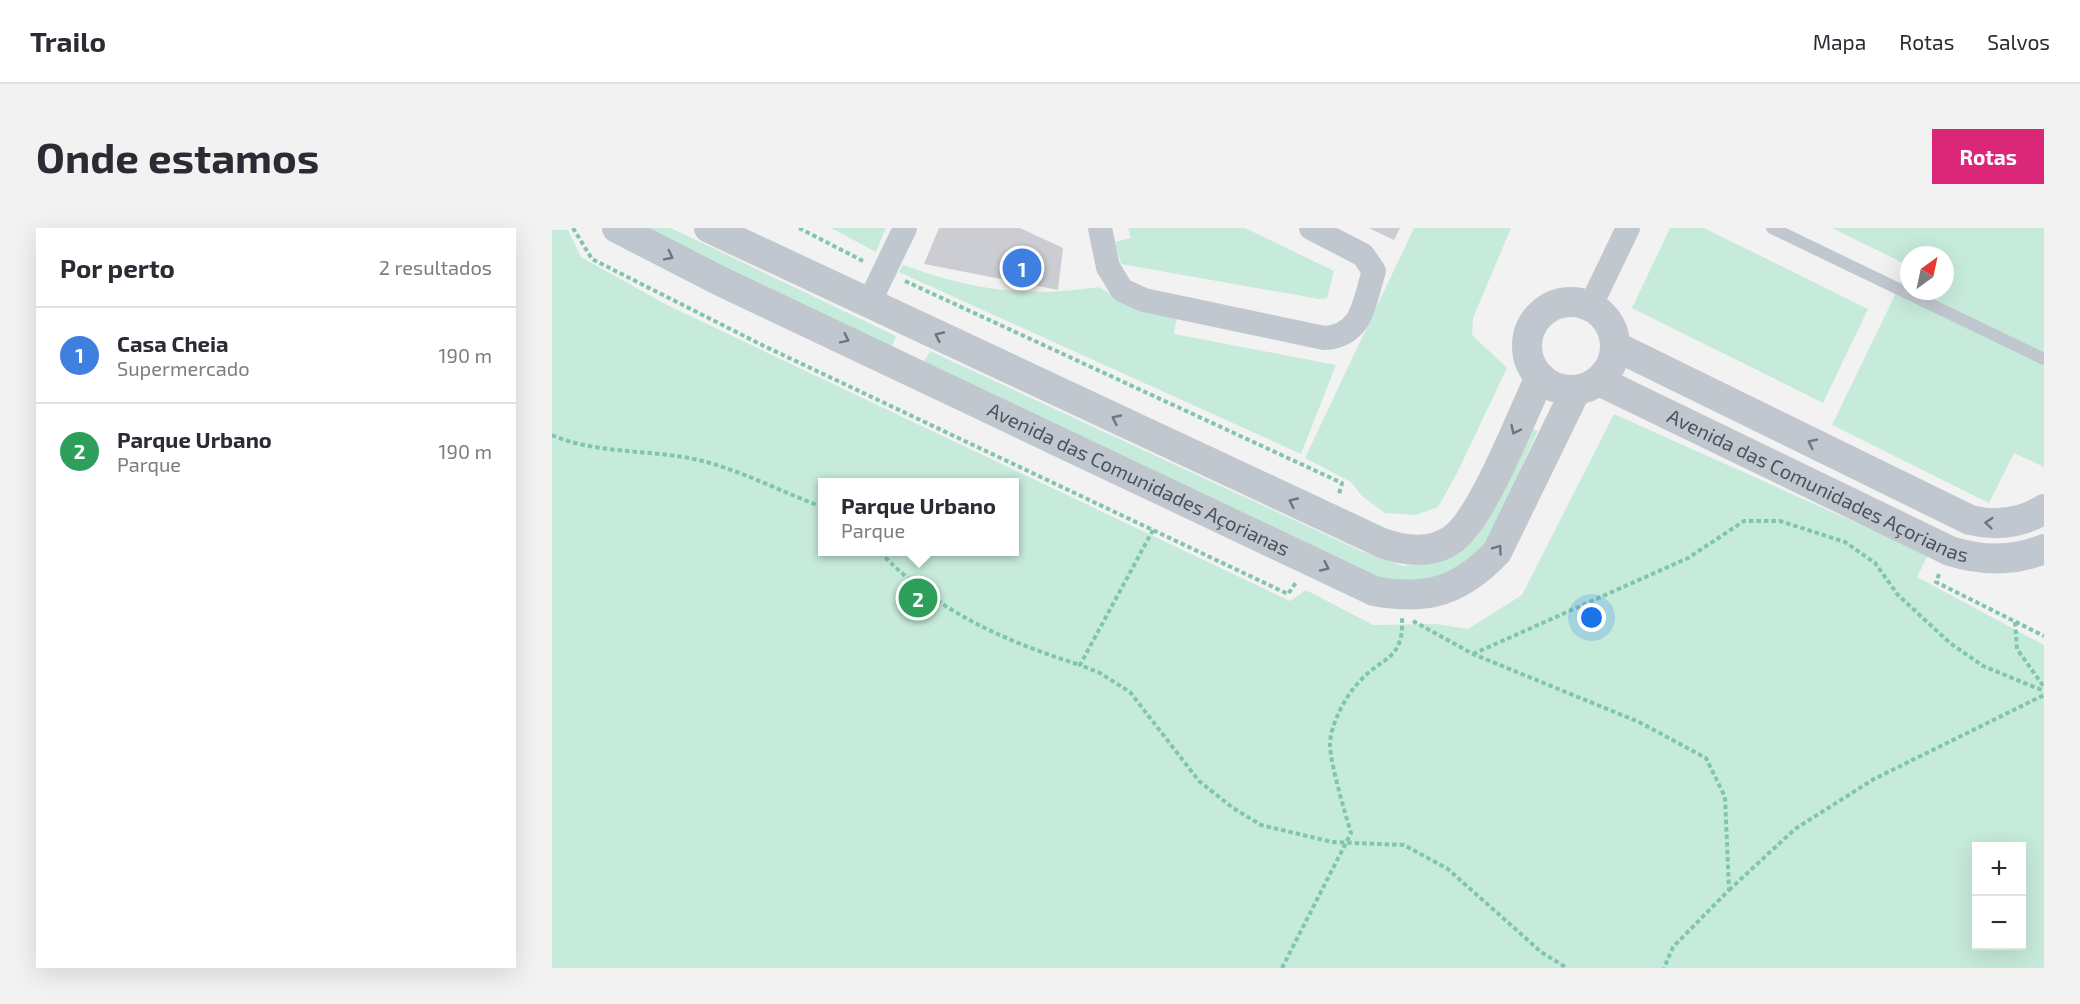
<!DOCTYPE html>
<html lang="pt">
<head>
<meta charset="utf-8">
<style>
  :root { --surface:#fff; --page:#f2f2f3; --text:#2b2b33; --muted:#7c7c81; --line:#e1e1e2; --accent:#db2777 }
  body { margin:0; font-family:"Exo 2",sans-serif; background:var(--page); color:var(--text) }
  .controls { position:absolute; right:18px; bottom:18px; display:grid; overflow:hidden; border-radius:0px; box-shadow:0 6px 24px #0002 }
  .controls button { width:54px; height:54px; display:grid; place-items:center; padding:0; border:0; border-bottom:2px solid var(--line); background:var(--surface); color:var(--text); font:30px sans-serif }
  .compass { position:absolute; left:1348px; top:18px; width:54px; height:54px; border-radius:50%; background:var(--surface); box-shadow:0 6px 24px #0002; rotate:33deg }
  .you { position:absolute; left:1040px; top:390px; width:21px; height:21px; margin:-15px; border:4px solid #fff; border-radius:50%; background:#1a73e8; box-shadow:0 0 0 9px #1a73e833 }
  .badge { display:grid; place-items:center; width:39px; height:39px; border-radius:50%; background:var(--accent); color:#fff; font-size:20px; font-weight:700 }
  .pin { position:absolute; translate:-50% -50%; border:3px solid #fff; box-shadow:0 2px 6px #0006 }
  .popup { position:absolute; left:266px; top:250px; width:201px; height:78px; box-sizing:border-box; display:grid; place-content:center; border-radius:0px; background:var(--surface); filter:drop-shadow(0 2px 4px #0005); font-size:20px; white-space:nowrap; color:var(--muted) }
  .popup b { font-size:22px; color:var(--text) }
  .popup::after { content:''; position:absolute; left:50%; top:100%; margin-left:-12px; border:12px solid transparent; border-top-color:var(--surface) }
  .list { margin:0; padding:0; list-style:none }
  h2 { display:flex; justify-content:space-between; align-items:center; height:78px; margin:0; padding:0 24px; font-size:26px }
  h2 small { font-size:20px; font-weight:400; color:var(--muted) }
  .list li { display:grid; grid-template-columns:39px 1fr auto; gap:18px; align-items:center; box-sizing:border-box; height:96px; padding:0 24px; border-top:2px solid var(--line) }
  .list b { display:block; font-size:22px; white-space:nowrap }
  .list p { margin:0; font-size:20px; white-space:nowrap; color:var(--muted) }
  .list em { font-size:20px; font-style:normal; color:var(--muted) }
  .map { position:relative; flex:none; width:1492px; height:740px; overflow:hidden; border-radius:0px }
  header { display:flex; align-items:center; gap:36px; box-sizing:border-box; height:84px; padding:0 30px; background:var(--surface); border-bottom:2px solid var(--line) }
  header strong { font-size:28px }
  nav { display:flex; gap:33px; margin-inline-start:auto; font-size:21px }
  .intro { display:flex; align-items:center; justify-content:space-between; box-sizing:border-box; height:144px; padding:0 36px }
  h1 { margin:0; font-size:42px }
  .button { padding:15px 27px; border-radius:0px; background:var(--accent); color:#fff; font-size:21px; font-weight:700 }
  main { display:flex; gap:36px; padding:0 36px }
  aside { flex:1; background:var(--surface); border-radius:0px; box-shadow:0 6px 24px #0002 }
  .map>svg:first-child { display:block }
</style>
</head>
<body>
<header>
<strong>Trailo</strong>
<nav><a>Mapa</a><a>Rotas</a><a>Salvos</a></nav>
</header>
<div class="intro"><h1>Onde estamos</h1><a class="button">Rotas</a></div>
<main>
<aside>
<h2>Por perto<small>2 resultados</small></h2>
<ul class="list">
<li><span class="badge" style="background:#3f7fe0">1</span><div><b>Casa Cheia</b><p>Supermercado</p></div><em>190 m</em></li>
<li><span class="badge" style="background:#2e9e5b">2</span><div><b>Parque Urbano</b><p>Parque</p></div><em>190 m</em></li>
</ul>
</aside>
<div class="map">
<svg width="1492" height="740" viewBox="0 0 1492 740">
  <rect width="100%" height="100%" fill="#f3f2f2"/>
  <!-- green -->
  <g fill="#c6ebda" fill-rule="evenodd">
    <polygon points="84,0 119,0 344,108 338,123"/>
    <polygon points="279,0 334,0 324,24"/>
    <polygon points="576,0 693,0 782,43 775,70 767,71 569,36 563,14 579,10"/>
    <polygon points="862,0 959,0 921,90 920,107 955,140 904,247 886,279 864,287 833,285 810,268 799,254 753,230"/>
    <polygon points="1118,0 1152,0 1316,81 1271,175 1080,80"/>
    <path d="M1280,0H1492V239L1462,225L1437,275L1280,197L1357,38ZM1357,27H1393V63H1357Z"/>
    <path d="M0,2H16L29,29L115,77L738,373L754,362L821,397L884,396L916,401L970,367L1062,186L1376,327L1365,349L1492,417V740H0ZM270,254H462V324H270ZM1424,618H1470V718H1424Z"/>
    <path d="M351,37C421,62 474,70 547,59L579,79L625,88L622,106L784,137L749,226L347,44Z"/>
    <polygon points="378,123 809,323 851,338 882,334 923,311 948,266 976,199 986,203 942,300 928,323 889,352 837,355 369,139"/>
  </g>
  <!-- building -->
  <g fill="#cccdd3">
    <polygon points="387,0 468,0 511,20 506,62 372,36"/>
    <polygon points="817,0 848,0 842,12"/>
  </g>
  <g fill="none" stroke-linecap="round" stroke-linejoin="round">
    <!-- path -->
    <g stroke="#82c5af" stroke-width="4" stroke-dasharray="4.5 3" stroke-linecap="butt">
      <polyline points="21,0 40,31 212,118 736,366 745,353"/>
      <polyline points="247,0 313,34"/>
      <polyline points="353,53 790,255 787,266"/>
      <path d="M0,207C47,228 108,220 158,235C196,246 233,265 270,279"/>
      <polyline points="601,302 528,437 548,445 578,464 647,553 681,580 709,597 780,614 852,617 896,641 989,724 1015,740"/>
      <path d="M328,324C384,383 452,413 528,437"/>
      <polyline points="1387,346 1384,354 1492,408"/>
      <polyline points="861,393 921,426 1087,494 1154,530 1173,569 1177,662 1121,719 1112,740"/>
      <polyline points="1463,394 1465,421 1492,459"/>
      <polyline points="921,426 1136,330 1192,293 1228,293 1293,314 1323,335 1346,367 1398,415 1431,438 1492,463"/>
      <polyline points="1177,662 1243,601 1322,551 1492,467"/>
      <path d="M730,740L799,605C793,585 778,535 778,516C779,495 793,469 807,454C830,428 852,433 850,390"/>
    </g>
    <!-- service -->
    <polyline stroke="#c1c7ce" stroke-width="12" points="1220,0 1492,131"/>
    <!-- minor -->
    <g stroke="#c1c7ce" stroke-width="24">
      <path d="M548,0L556,39L570,62L592,72L772,110C811,108 812,74 822,43L811,27L759,0"/>
      <polyline points="316,77 353,0"/>
      <polyline points="1038,79 1076,0"/>
    </g>
    <!-- tertiary -->
    <g stroke="#c1c7ce" stroke-width="30">
      <path id="s1" d="M65,0L168,53L822,363C875,373 908,363 945,324L1024,162"/>
      <path d="M157,0L830,315C853,323 879,327 901,311C931,289 970,187 988,149"/>
      <circle cx="1019" cy="118" r="44"/>
      <path d="M1063,118L1418,292C1444,298 1469,296 1492,281"/>
      <path id="s2" d="M1047,153L1398,323C1430,333 1461,334 1492,321"/>
    </g>
  </g>
  <!-- one-way arrows -->
  <defs><path id="oneway-chevron" d="M-2-3.5L2.5 0L-2 3.5" fill="none" stroke-width="1.6" stroke-linecap="round" stroke-linejoin="round" transform="scale(1.5)"/></defs>
  <g stroke="#6e757f">
    <use href="#oneway-chevron" transform="translate(117 28) rotate(27)"/>
    <use href="#oneway-chevron" transform="translate(387 108) rotate(-155)"/>
    <use href="#oneway-chevron" transform="translate(293 111) rotate(26)"/>
    <use href="#oneway-chevron" transform="translate(564 191) rotate(-155)"/>
    <use href="#oneway-chevron" transform="translate(963 202) rotate(115)"/>
    <use href="#oneway-chevron" transform="translate(1260 215) rotate(-154)"/>
    <use href="#oneway-chevron" transform="translate(741 274) rotate(-155)"/>
    <use href="#oneway-chevron" transform="translate(1437 295) rotate(-175)"/>
    <use href="#oneway-chevron" transform="translate(946 321) rotate(-55)"/>
    <use href="#oneway-chevron" transform="translate(773 339) rotate(25)"/>
  </g>
  <g text-anchor="middle" stroke-width="5" stroke-linejoin="round" paint-order="stroke">
    <!-- street labels -->
    <g font-size="20" fill="#4b525d" stroke="#fff">
      <text dy="7" stroke="none"><textPath href="#s1" startOffset="579">Avenida das Comunidades Açorianas</textPath></text>
      <text dy="7" stroke="none"><textPath href="#s2" startOffset="243">Avenida das Comunidades Açorianas</textPath></text>
    </g>
  </g>
</svg>
<div class="controls">
<button>+</button>
<button>−</button>
</div>
<svg class="compass" viewBox="-18 -18 36 36"><path d="M0-13l5 13h-10z" fill="#e53935"/><path d="M0 13l5-13h-10z" fill="#7c7c81"/></svg>
<div class="you"></div>
<div class="pin badge" style="left:470px;top:40px;background:#3f7fe0">1</div>
<div class="pin badge" style="left:366px;top:370px;background:#2e9e5b">2</div>
<div class="popup"><b>Parque Urbano</b>Parque</div>
</div>
</main>
</body>
</html>
